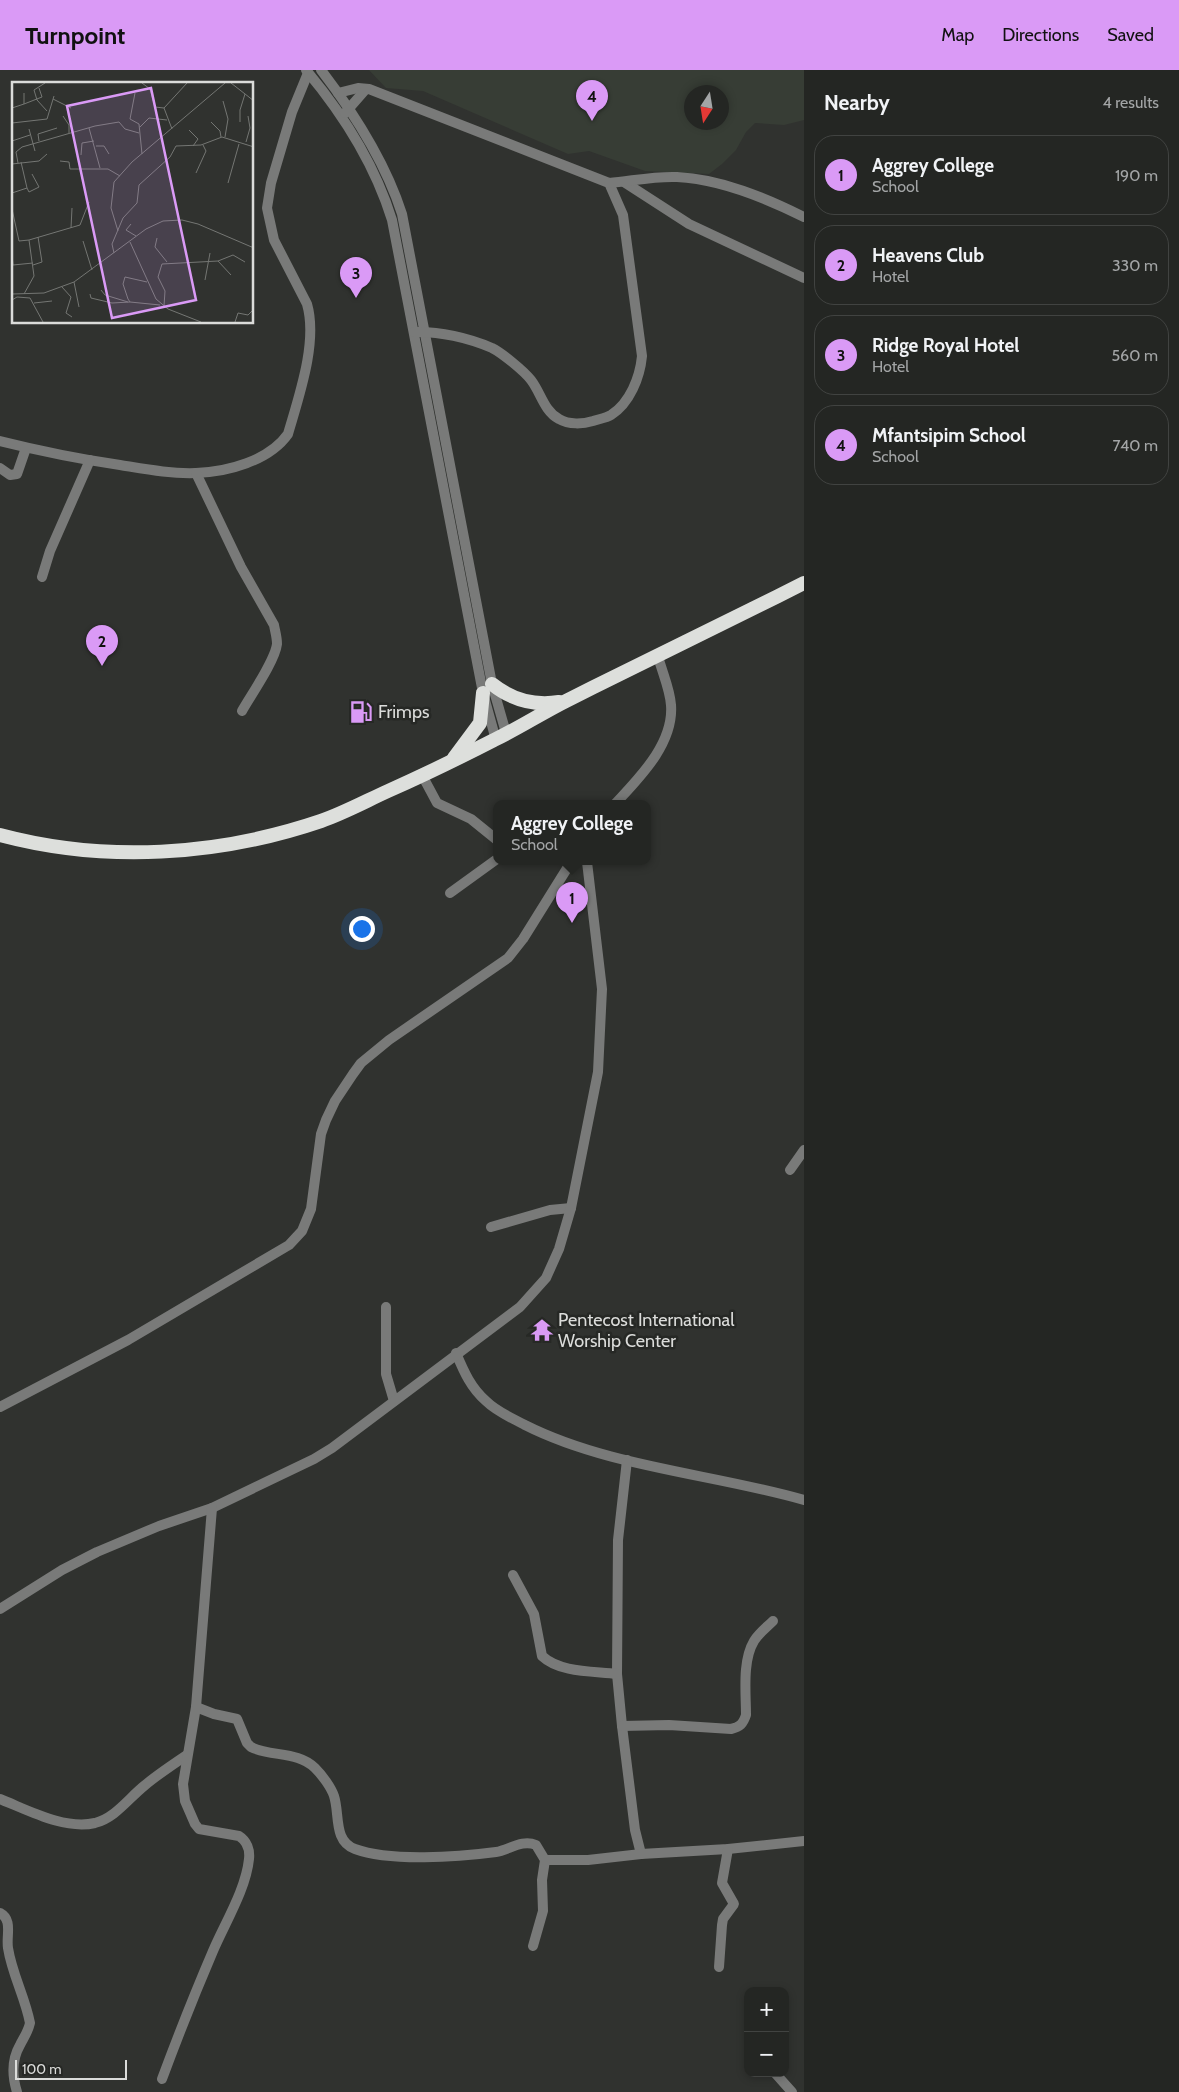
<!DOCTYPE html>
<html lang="en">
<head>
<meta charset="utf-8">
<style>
  :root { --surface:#242623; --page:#2c2e2b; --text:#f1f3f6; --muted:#a3a5a6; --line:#414341; --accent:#da9af6 }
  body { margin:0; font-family:Cabin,sans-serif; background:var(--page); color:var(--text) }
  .controls { position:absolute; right:15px; bottom:15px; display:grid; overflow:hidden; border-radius:10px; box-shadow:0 2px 8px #0003 }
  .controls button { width:45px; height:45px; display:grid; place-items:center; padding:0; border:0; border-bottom:1px solid var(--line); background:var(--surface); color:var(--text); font:25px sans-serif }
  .compass { position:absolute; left:684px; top:15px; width:45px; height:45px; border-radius:50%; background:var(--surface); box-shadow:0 2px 8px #0003; rotate:192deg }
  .scale { position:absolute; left:15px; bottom:12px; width:112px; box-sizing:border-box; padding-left:5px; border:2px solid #dbdcda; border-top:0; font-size:14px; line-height:18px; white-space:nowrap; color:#dbdcda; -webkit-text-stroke:4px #262825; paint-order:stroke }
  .you { position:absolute; left:361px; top:858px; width:18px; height:18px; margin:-12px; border:4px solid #fff; border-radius:50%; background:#1a73e8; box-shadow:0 0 0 8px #1a73e833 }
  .badge { display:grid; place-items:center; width:32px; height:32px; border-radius:50%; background:var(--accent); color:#111; font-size:16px; font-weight:700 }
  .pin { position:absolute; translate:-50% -41px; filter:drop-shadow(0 1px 2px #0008) }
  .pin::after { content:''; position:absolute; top:26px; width:18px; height:15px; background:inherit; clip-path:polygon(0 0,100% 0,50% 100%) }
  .popup { position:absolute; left:493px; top:730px; width:158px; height:65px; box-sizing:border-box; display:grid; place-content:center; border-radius:10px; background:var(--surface); filter:drop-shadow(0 1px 4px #0005); font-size:16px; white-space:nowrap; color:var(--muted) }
  .popup b { font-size:19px; color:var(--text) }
  .popup::after { content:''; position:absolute; left:50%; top:100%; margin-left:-10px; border:10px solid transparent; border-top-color:var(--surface) }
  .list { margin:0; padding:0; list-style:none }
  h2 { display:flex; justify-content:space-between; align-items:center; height:65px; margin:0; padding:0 20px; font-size:21px }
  h2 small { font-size:16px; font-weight:400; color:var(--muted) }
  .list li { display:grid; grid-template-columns:32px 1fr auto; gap:15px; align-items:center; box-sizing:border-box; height:80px; margin:0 10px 10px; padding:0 10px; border:1px solid var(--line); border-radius:20px }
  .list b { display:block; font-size:19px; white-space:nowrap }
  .list p { margin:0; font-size:16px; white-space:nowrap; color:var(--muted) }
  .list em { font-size:16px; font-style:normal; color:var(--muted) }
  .map { position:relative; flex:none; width:804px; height:2022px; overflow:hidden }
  header { display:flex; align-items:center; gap:30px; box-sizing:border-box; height:70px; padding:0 25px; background:var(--accent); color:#111 }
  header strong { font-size:24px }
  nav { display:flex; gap:28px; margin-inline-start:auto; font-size:18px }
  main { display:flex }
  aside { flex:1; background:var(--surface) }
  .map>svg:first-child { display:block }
</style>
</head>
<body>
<header>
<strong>Turnpoint</strong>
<nav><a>Map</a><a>Directions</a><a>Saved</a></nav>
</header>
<main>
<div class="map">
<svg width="804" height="2022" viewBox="0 0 804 2022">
  <rect width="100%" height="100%" fill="#30322f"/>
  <!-- built -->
  <path fill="#373d35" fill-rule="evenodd" d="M369,0H804V50L784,55L755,53L746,62L736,80L722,94L709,104L645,101L589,81L568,84L423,21L386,18ZM692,22H722V52H692Z"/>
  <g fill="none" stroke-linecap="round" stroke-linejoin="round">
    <!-- minor -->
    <g stroke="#797a79" stroke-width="10">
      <path d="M306,0C343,44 375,95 392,150L483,623L496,670"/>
      <path d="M321,0C354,43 385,91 402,144L492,614L506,663"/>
      <path d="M338,23L358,18L369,19L609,113L623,145L642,286C640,307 630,333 611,345C606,348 599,349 593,351C583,354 569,355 559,349C544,341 541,323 531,310C524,301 502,283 492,278C469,268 439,261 414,262"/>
      <polyline points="345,43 366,19"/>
      <polyline points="624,112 689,154 804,208"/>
      <path d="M609,113C632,111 654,106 677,107C721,109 766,128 804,147"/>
      <path d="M0,371C40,381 80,389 120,395C145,399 171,404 196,403C227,402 269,391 288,364C299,326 318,272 307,234L274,170L267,138L271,113L292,42L308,3"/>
      <polyline points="0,398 10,405 17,404 26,378"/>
      <path d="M196,403L241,497L274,555C275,561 277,567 277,574C275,591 251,625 242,641"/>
      <polyline points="42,507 50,481 90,390"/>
      <polyline points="422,705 437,733 471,749 497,770"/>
      <path d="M615,734C639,708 674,674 671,635C670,619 662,602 658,586"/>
      <polyline points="450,823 497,789"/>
      <polyline points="790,1100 804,1080"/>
      <polyline points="491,1157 550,1140 571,1138"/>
      <polyline points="386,1237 386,1304 394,1331"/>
      <path d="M456,1283C464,1302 471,1318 486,1331C497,1342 512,1348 525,1355C608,1397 714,1404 804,1430"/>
      <polyline points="0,1337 128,1270 289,1175 302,1161 311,1139 321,1064 326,1050 335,1031 353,1004 361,993 389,970 508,888 523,869 571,792"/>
      <polyline points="627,1390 618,1470 617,1604 622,1656 635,1760 641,1784"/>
      <path d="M513,1505L534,1544L542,1586C560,1603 594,1601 617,1604"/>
      <polyline points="0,1539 62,1500 97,1482 159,1456 212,1438 314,1389 332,1378 520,1237 546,1208 559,1179 571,1138 598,1002 602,919 587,792"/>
      <path d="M196,1637L214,1644L237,1649L247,1673L251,1677C271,1687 298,1681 315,1698C322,1705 331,1717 334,1726C340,1744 333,1771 355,1779C390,1792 458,1787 496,1782C509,1780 522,1769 536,1775L545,1790L542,1810L543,1841L533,1876"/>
      <path d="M622,1656L669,1655L731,1659C740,1657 743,1654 746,1645C746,1623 742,1591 754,1571C759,1563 767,1557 773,1551"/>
      <path d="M0,1729C28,1740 64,1760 95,1753C115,1748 128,1729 144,1716C157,1705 172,1695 187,1685"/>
      <polyline points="545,1790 588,1790 641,1784 728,1779 804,1771"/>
      <path d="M0,1843C13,1850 6,1865 8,1878C12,1904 25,1927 30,1953C28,1962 24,1967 20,1975C12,1989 12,2006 17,2022"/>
      <polyline points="719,1897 722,1855 723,1849 734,1834 722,1813 728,1779"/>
      <polyline points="775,2003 792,2022"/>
      <path d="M162,2009C178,1966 195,1923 213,1881C225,1853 246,1819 249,1789C250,1780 247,1771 239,1766L199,1759L195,1754L185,1731L183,1714L196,1637L212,1438"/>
    </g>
    <!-- highway -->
    <g stroke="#dddfdc" stroke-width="14">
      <path d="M492,614C512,630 534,636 559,632"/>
      <polyline points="454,688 480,653 483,623"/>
      <path d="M0,765C105,793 218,786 321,751C344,743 366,731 388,721C424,705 459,688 494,670C519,658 542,643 566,631C645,591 725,553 804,513"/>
    </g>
  </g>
  <!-- icons -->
  <defs>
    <symbol id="fuel-bare" viewBox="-9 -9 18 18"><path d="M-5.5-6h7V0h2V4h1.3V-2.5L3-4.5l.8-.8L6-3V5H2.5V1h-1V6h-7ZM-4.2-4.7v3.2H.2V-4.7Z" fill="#da9af6" stroke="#262825" stroke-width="2.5" paint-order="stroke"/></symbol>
    <symbol id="temple-bare" viewBox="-9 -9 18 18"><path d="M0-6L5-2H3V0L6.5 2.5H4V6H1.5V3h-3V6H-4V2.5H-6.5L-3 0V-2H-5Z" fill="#da9af6" stroke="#262825" stroke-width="2.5" paint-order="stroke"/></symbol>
  </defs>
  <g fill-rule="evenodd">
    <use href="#fuel-bare" x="345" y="626" width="32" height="32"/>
    <use href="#temple-bare" x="526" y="1244" width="32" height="32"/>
  </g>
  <g text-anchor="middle" stroke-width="5" stroke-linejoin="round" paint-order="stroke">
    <!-- poi labels -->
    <g font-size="18" fill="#dbdcda" stroke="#262825" text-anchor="start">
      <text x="378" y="648">Frimps</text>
      <text x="558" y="1256">Pentecost International<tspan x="558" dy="21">Worship Center</tspan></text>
    </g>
  </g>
  <!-- overview -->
  <g transform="translate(12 12)">
    <rect width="241" height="241" fill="#30322f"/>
    <path fill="none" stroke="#747673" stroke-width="1" d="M33,1L22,8L25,18L35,29M130,1L138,7L143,25L152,26M219,1L242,19M123,11L118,37L127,42L130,72M41,17L59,26M211,19L216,37L213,55M12,22L30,15L27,6M0,26L12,22V11M51,34L57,43V51M199,40L208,49L209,55M228,40V28L233,12M0,41L35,37L42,14M128,45L137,36L155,38M77,46L88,86M17,47L23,69M160,47L152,26L175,1M177,48L186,57L181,64M0,59L18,53M27,59L26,52L45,46M234,60L238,46L236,34M84,64H92L97,72M69,73L70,61L82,59M48,79L57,80L58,87H96L108,94M9,80L15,106M6,81L4,70L10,65L83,44L107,40L113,47L127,51M0,82L27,79L35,72M184,91L194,69L191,63M216,101L227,62M15,106L17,110L27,105L20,92M0,111L15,106M0,127L7,159L17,158M119,142L114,148L124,154M59,146L60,126M106,149L99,126L102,100L120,80L213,1M145,156L143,165L155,180M71,159L80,188M118,160L144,217L156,227L189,240M102,171L100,162L111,136L125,121L127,103L158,75L164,64L189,63L210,55L242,65M0,173L1,183L21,181M206,179L219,193M21,183L30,180L26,155M193,198L198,171M62,200L67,225M135,200L113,195L111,202L116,217L118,220L148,223M50,205L59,215L54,231L60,235M89,208L93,213L116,220M0,212L32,211L62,200L134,147L151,139L170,138L186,142L242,166M12,212L22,194L17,158L68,143L77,120M78,212L79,216L100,221L118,220M0,218L5,215L18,216L31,240M22,221L40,219M152,224L153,209L146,195L150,182L206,179L221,173L233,180M223,240L226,231L236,233L242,227"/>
    <path fill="#da9af6" fill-opacity="0.15" stroke="#da9af6" stroke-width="2.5" d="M139,6L184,218L100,236L55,24Z"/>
    <rect width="241" height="241" fill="none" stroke="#dbdcda" stroke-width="2.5"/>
  </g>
</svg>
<div class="controls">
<button>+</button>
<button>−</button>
</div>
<svg class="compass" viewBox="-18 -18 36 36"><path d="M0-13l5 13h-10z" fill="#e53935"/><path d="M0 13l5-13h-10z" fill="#a3a5a6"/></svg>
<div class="scale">100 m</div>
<div class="you"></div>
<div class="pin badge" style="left:572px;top:853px">1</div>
<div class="popup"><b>Aggrey College</b>School</div>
<div class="pin badge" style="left:102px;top:596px">2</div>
<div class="pin badge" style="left:356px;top:228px">3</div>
<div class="pin badge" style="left:592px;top:51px">4</div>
</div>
<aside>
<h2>Nearby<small>4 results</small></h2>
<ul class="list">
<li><span class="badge">1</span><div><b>Aggrey College</b><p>School</p></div><em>190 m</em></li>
<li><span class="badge">2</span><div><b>Heavens Club</b><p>Hotel</p></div><em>330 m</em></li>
<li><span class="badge">3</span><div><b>Ridge Royal Hotel</b><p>Hotel</p></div><em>560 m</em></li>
<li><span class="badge">4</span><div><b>Mfantsipim School</b><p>School</p></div><em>740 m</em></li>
</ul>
</aside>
</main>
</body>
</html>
